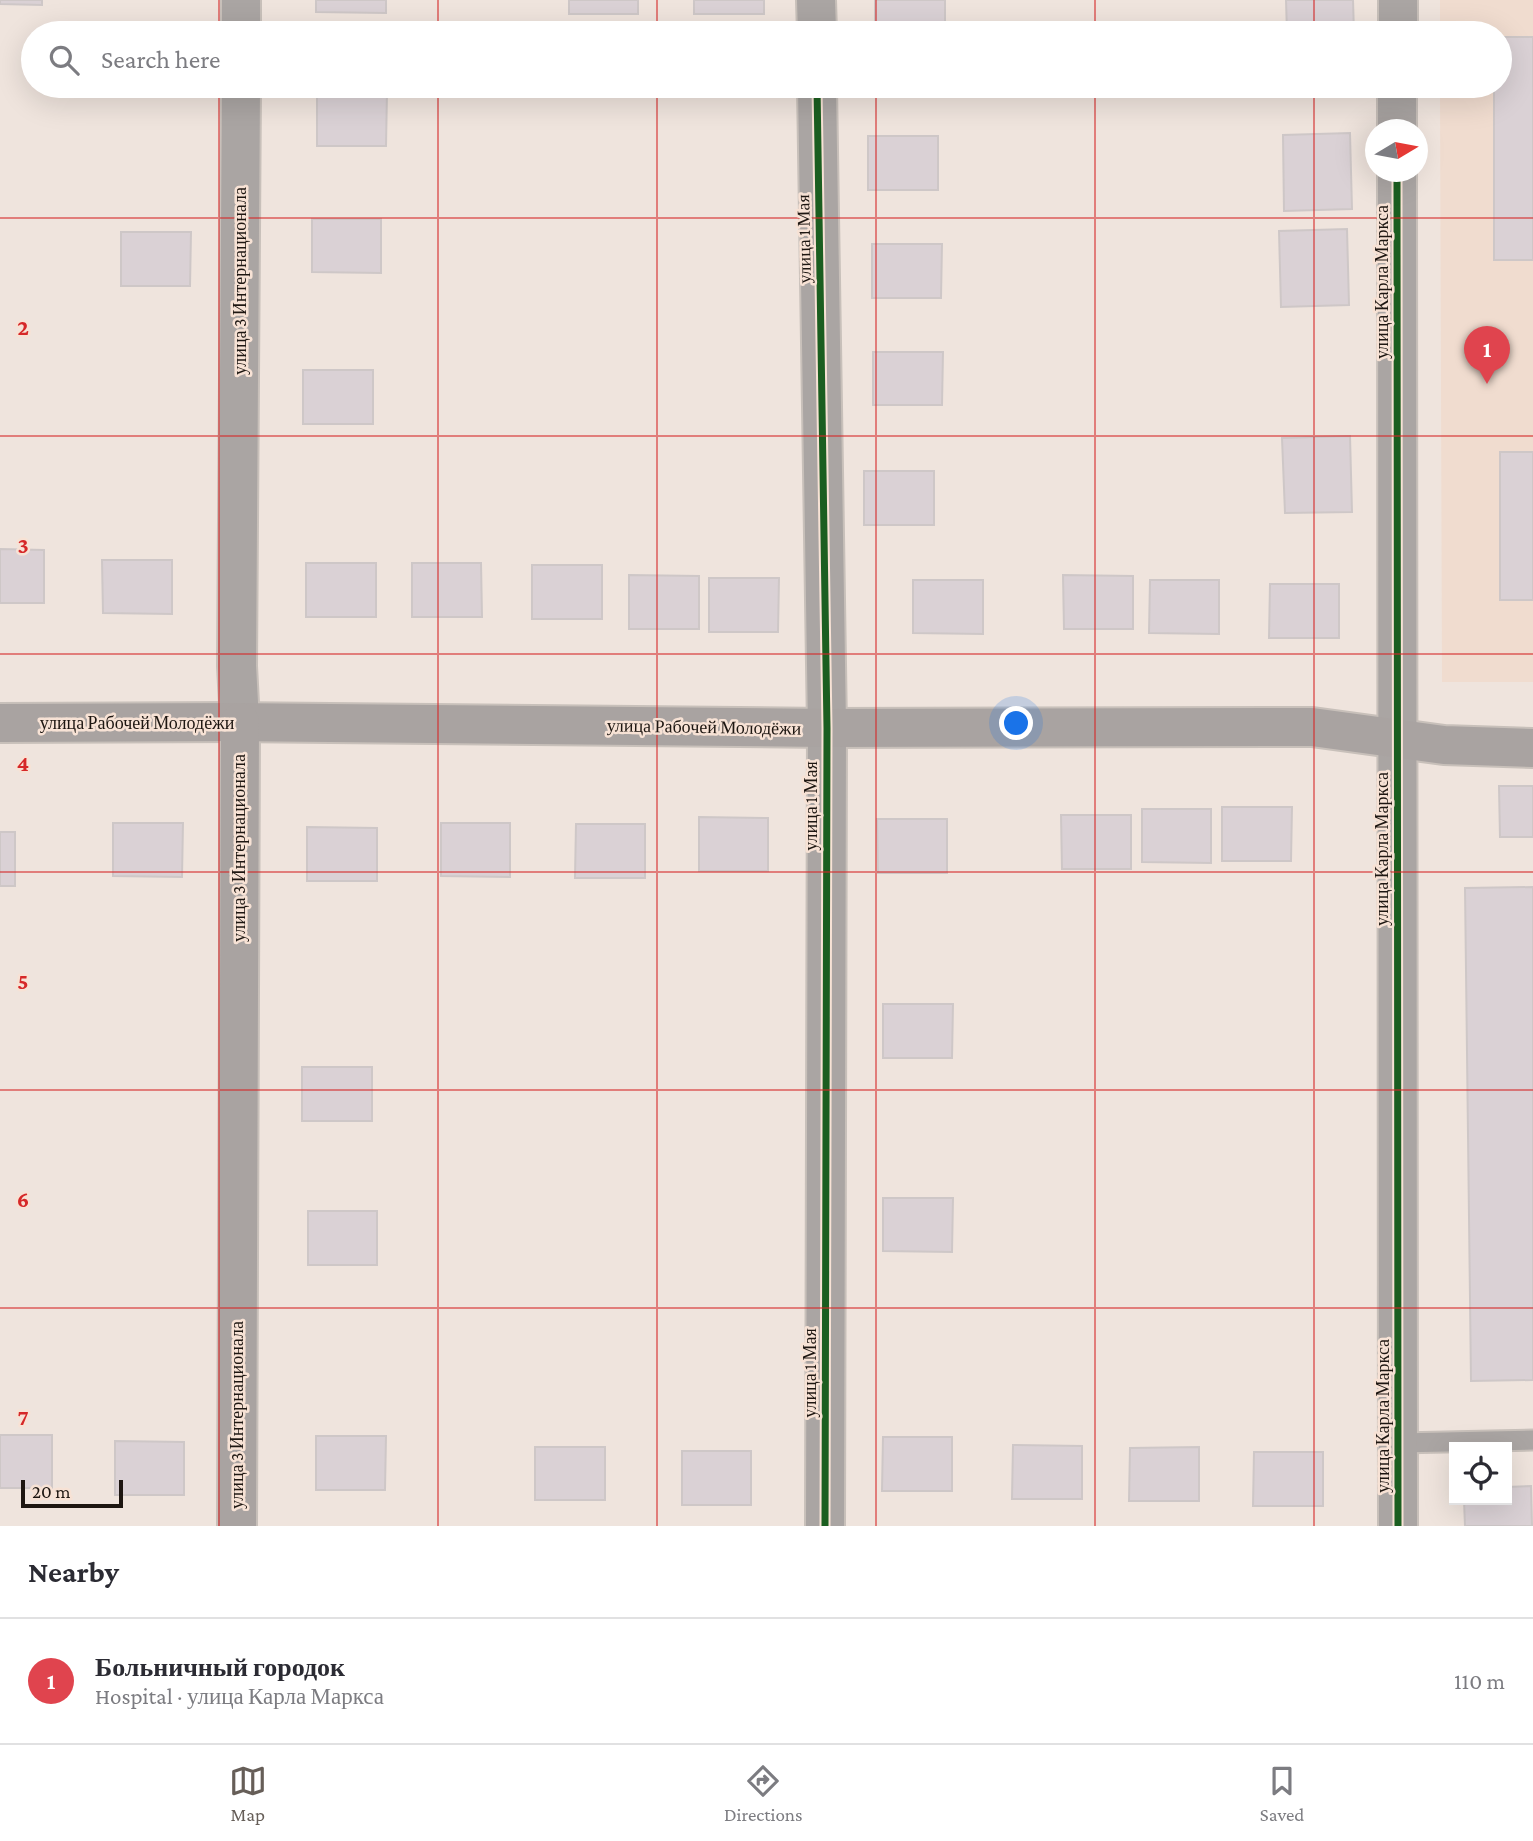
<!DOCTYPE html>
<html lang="en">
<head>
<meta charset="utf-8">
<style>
  :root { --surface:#fff; --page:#f2f2f3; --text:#2b2b33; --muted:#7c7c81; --line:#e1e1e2; --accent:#665e58 }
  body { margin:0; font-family:"Crimson Pro",serif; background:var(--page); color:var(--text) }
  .controls { position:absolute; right:21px; bottom:21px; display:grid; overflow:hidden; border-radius:0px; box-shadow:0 7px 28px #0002 }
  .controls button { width:63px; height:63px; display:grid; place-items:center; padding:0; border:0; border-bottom:2px solid var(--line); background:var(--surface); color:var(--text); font:35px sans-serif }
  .compass { position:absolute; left:1365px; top:119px; width:63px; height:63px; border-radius:50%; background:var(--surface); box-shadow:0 7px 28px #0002; rotate:80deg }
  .scale { position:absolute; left:21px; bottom:18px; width:102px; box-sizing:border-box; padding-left:7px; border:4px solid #1d1611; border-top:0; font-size:19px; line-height:24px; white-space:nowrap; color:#1d1611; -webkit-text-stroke:5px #f7e2d5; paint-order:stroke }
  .you { position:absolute; left:1017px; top:724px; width:24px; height:24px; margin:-18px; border:5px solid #fff; border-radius:50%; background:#1a73e8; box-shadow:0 0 0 10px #1a73e833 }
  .badge { display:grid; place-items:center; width:46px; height:46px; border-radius:50%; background:var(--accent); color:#fff; font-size:23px; font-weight:700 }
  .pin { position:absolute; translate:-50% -58px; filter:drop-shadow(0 2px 4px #0008) }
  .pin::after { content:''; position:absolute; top:37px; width:24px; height:21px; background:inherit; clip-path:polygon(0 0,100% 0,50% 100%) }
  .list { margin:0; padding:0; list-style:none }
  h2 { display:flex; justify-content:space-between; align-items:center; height:91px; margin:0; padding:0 28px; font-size:30px }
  h2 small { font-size:23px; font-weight:400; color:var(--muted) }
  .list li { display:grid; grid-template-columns:46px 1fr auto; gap:21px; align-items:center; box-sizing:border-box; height:126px; padding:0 28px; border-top:2px solid var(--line) }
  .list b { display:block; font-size:26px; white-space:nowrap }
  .list p { margin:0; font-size:23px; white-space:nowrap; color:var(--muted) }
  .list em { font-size:23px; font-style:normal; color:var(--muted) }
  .icon { flex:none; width:38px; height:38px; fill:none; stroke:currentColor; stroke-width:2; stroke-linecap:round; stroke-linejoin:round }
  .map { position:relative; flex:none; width:1533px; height:1526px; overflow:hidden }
  .search { position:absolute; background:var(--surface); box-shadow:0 7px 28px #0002; left:21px; right:21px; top:21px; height:77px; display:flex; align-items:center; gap:18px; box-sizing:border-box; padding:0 24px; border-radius:38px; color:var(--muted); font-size:26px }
  .sheet { height:217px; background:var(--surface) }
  nav { display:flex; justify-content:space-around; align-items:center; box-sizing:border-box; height:98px; border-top:2px solid var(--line); background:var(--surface); font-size:19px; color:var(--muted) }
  nav a { display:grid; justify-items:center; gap:4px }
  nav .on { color:var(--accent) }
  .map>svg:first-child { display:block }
</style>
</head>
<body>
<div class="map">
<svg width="1533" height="1526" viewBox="0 0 1533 1526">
  <rect width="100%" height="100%" fill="#efe4dd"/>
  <!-- built -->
  <polygon fill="#f0dccf" points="1440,0 1533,0 1533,682 1442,682 1440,86 1500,86 1500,33 1440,33"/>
  <!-- building -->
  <g fill="#dad1d5" stroke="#cec7c7" stroke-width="2">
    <polygon points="0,0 42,0 42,5 0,4"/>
    <polygon points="316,0 386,0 386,13 316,12"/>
    <rect x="569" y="0" width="69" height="14"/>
    <rect x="694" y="0" width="70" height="14"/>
    <rect x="875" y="0" width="70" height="24"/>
    <polygon points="1286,0 1353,0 1354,33 1287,33"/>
    <polygon points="1500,37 1533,37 1533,260 1494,260 1494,86 1500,86"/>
    <polygon points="317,92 387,92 386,146 317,146"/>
    <polygon points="1350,133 1352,209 1284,211 1283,135"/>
    <rect x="868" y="136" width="70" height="54"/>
    <polygon points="312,219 381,219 381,273 312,272"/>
    <polygon points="1347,229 1349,305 1281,307 1279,231"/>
    <polygon points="121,232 191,232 190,286 121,286"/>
    <polygon points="872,244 942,244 941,298 872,298"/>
    <polygon points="873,352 943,352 942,405 873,405"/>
    <rect x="303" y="370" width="70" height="54"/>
    <polygon points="1350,436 1352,512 1285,513 1282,438"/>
    <rect x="1500" y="452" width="33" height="148"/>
    <rect x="864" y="471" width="70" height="54"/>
    <polygon points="0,549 44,550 44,603 0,603"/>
    <polygon points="102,560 172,560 172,614 103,613"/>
    <rect x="306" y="563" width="70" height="54"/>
    <polygon points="412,563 481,563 482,617 412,617"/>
    <rect x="532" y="565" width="70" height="54"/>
    <polygon points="629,575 699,576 699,629 629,629"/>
    <polygon points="1063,575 1133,576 1133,629 1064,629"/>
    <polygon points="709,578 779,578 778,632 709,632"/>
    <polygon points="913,580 983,580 983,634 913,633"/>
    <polygon points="1150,580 1219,580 1219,634 1149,633"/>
    <polygon points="1270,584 1339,584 1339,638 1269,638"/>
    <polygon points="1499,786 1533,786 1533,837 1500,837"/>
    <polygon points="1222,807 1292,807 1291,861 1222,861"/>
    <polygon points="1142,809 1211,809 1211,863 1142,862"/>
    <polygon points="1061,815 1131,815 1131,869 1062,869"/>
    <polygon points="699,817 768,818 768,871 699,871"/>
    <polygon points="877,819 947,819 947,873 878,873"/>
    <polygon points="113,823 183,823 182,877 113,876"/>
    <polygon points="441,823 510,823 510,877 441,876"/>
    <polygon points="576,824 645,824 645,878 575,878"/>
    <polygon points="307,827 377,828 377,881 307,881"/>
    <rect x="0" y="832" width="15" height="54"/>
    <polygon points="1533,887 1533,1380 1471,1381 1465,888"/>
    <polygon points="883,1004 953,1004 952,1058 883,1058"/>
    <rect x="302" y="1067" width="70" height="54"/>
    <polygon points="883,1198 953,1198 952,1252 883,1251"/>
    <rect x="308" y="1211" width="69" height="54"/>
    <rect x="0" y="1435" width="52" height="53"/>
    <polygon points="316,1436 386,1436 385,1490 316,1490"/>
    <polygon points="883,1437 952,1437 952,1491 882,1491"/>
    <polygon points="115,1441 184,1442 184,1495 115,1495"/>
    <polygon points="1013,1445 1082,1446 1082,1499 1012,1499"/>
    <rect x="535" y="1447" width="70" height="53"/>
    <polygon points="1199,1447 1199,1501 1129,1501 1130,1448"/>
    <rect x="682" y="1451" width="69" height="54"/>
    <polygon points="1254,1452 1323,1452 1323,1506 1253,1506"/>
    <polygon points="1531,1486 1532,1526 1465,1526 1464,1500 1507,1500 1507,1487"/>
  </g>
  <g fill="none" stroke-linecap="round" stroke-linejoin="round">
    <defs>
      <polyline id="service" points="1399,1443 1533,1440"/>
      <g id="minor">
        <polyline points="816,0 817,33"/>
        <polyline points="241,33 241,0"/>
        <polyline points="817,86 827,728 825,1526"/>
        <polyline points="240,722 237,666 241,86"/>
      </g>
      <g id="tertiary">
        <polyline points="1398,33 1398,0"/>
        <polyline points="1397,130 1397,86"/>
        <polyline points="1397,172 1398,1526"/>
      </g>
      <g id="secondary">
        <polyline points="0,723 240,722 827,728 1312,727 1444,745 1533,748"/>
        <polyline points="237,1526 240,722"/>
      </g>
    </defs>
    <!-- service casing -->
    <use href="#service" stroke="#c8c0ba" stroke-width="23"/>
    <!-- minor casing -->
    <use href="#minor" stroke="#c8c0ba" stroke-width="42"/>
    <!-- tertiary casing -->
    <use href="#tertiary" stroke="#c8c0ba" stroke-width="42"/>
    <!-- secondary casing -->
    <use href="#secondary" stroke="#c8c0ba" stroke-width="42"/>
    <!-- service -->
    <use href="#service" stroke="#aaa5a3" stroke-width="19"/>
    <!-- minor -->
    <use href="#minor" stroke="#aaa5a3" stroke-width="38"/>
    <!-- tertiary -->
    <use href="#tertiary" stroke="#aaa5a3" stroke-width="38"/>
    <!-- secondary -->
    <use href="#secondary" stroke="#a9a3a1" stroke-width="38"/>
    <defs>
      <g id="cycleway">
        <polyline points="817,86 827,728 825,1526"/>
        <polyline points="1397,172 1398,1526"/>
      </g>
    </defs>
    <!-- cycleway casing -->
    <use href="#cycleway" stroke="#f7e2d5" stroke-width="11"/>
    <!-- cycleway -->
    <use href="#cycleway" stroke="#1b5e20" stroke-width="7"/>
  </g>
  <!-- grid -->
  <path fill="none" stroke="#d62828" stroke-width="2" stroke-opacity="0.55" d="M219,0V33M438,0V33M657,0V33M876,0V33M1095,0V33M1314,0V33M219,86V1526M438,86V1526M657,86V1526M876,86V1526M1095,86V1526M1314,86V1526M0,218H1533M0,436H1533M0,654H1533M0,872H1533M0,1090H1533M0,1308H1533"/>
  <g text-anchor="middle" stroke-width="5" stroke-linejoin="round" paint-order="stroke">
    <!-- street labels -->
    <g font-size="18" fill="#1d1611" stroke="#f7e2d5">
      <text transform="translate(804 239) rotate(-91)" y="6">улица 1 Мая</text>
      <text transform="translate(240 281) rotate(-90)" y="6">улица 3 Интернационала</text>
      <text transform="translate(1382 282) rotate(-90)" y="6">улица Карла Маркса</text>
      <text x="137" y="729">улица Рабочей Молодёжи</text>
      <text transform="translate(704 727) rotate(1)" y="6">улица Рабочей Молодёжи</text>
      <text transform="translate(811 806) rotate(-90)" y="6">улица 1 Мая</text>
      <text transform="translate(239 848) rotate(-90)" y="6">улица 3 Интернационала</text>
      <text transform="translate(1382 849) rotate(-90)" y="6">улица Карла Маркса</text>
      <text transform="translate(810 1373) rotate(-90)" y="6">улица 1 Мая</text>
      <text transform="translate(237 1415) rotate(-90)" y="6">улица 3 Интернационала</text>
      <text transform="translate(1383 1416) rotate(-90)" y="6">улица Карла Маркса</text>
    </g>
  </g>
  <g font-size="23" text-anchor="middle" font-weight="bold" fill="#d62828" stroke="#f7e2d5" stroke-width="5" stroke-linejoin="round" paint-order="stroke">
    <text x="23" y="335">2</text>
    <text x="23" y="553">3</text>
    <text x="23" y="771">4</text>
    <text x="23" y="989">5</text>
    <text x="23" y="1207">6</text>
    <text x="23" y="1425">7</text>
  </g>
</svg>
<div class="controls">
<button><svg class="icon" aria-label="locate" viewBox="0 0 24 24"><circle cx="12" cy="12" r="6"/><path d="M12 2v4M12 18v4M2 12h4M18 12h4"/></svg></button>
</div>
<svg class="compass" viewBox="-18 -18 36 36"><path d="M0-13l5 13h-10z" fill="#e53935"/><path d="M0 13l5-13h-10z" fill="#7c7c81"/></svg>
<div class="scale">20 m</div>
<div class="you"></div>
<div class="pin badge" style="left:1487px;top:384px;background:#e0444e">1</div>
<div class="search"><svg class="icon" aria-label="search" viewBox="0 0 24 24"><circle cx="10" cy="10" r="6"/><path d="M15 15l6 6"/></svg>Search here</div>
</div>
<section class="sheet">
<h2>Nearby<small></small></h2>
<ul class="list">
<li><span class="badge" style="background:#e0444e">1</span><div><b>Больничный городок</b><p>Hospital · улица Карла Маркса</p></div><em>110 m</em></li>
</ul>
</section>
<nav>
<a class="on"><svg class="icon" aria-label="map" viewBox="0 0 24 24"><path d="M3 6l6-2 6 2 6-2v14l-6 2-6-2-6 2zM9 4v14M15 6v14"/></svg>Map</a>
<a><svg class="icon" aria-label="directions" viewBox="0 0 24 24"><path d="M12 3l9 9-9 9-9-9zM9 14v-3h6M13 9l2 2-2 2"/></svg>Directions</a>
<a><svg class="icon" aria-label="saved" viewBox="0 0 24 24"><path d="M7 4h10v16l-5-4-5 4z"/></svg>Saved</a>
</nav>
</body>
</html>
